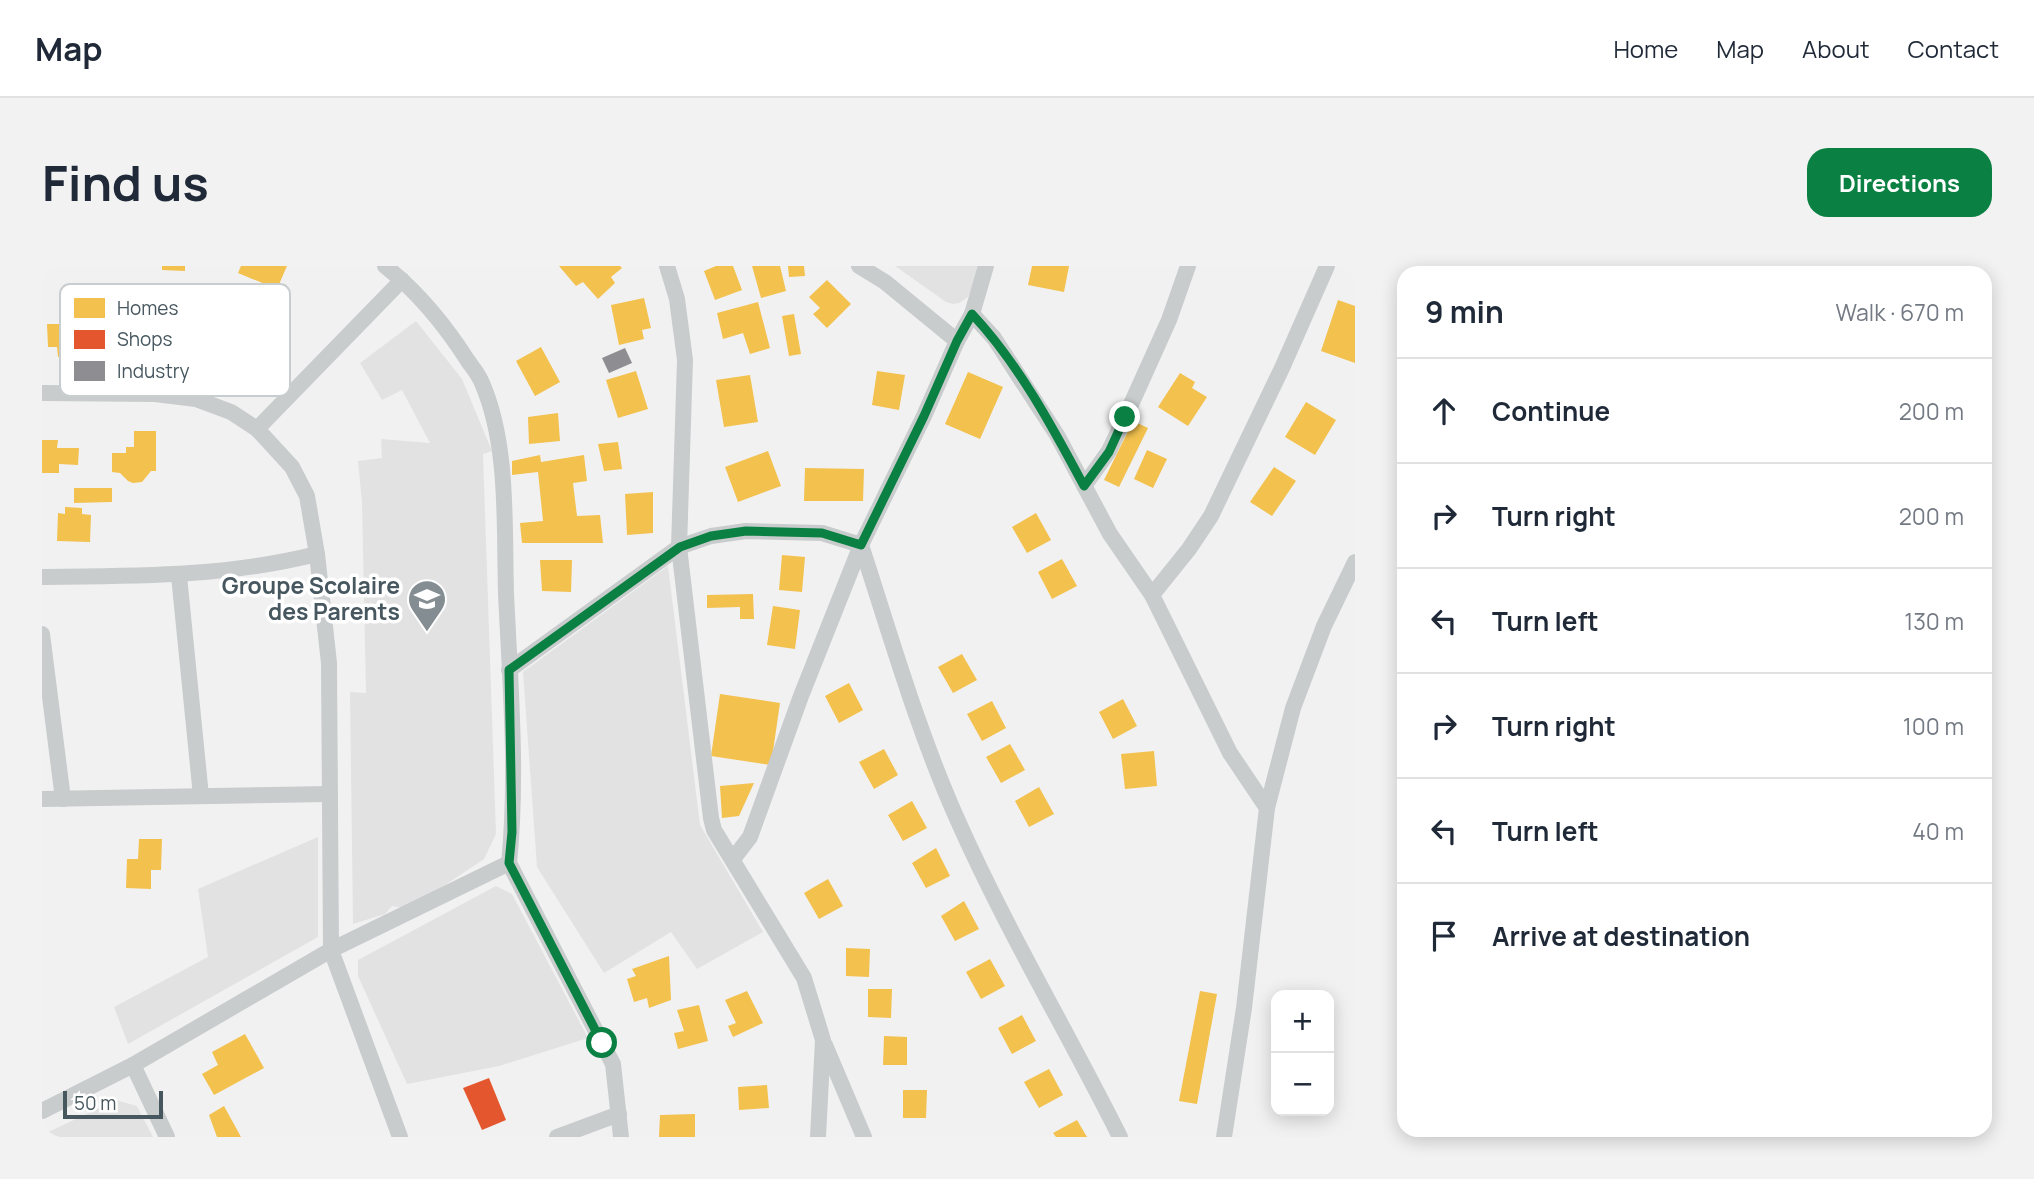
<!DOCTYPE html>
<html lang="en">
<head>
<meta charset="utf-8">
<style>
  :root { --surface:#fff; --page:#f2f2f3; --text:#1f2937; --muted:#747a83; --line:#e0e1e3; --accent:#0b8043 }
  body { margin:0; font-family:Manrope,sans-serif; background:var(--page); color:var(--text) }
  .controls { position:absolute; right:21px; bottom:21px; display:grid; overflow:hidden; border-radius:14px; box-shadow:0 4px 18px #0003 }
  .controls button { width:63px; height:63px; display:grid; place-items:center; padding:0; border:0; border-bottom:2px solid var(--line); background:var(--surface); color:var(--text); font:35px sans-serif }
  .scale { position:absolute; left:21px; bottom:18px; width:100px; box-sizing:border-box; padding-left:7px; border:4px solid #47575f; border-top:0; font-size:19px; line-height:24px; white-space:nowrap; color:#47575f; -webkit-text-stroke:5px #fff; paint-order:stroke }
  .stop { position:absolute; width:21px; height:21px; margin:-16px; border:5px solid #0b8043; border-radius:50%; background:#fff }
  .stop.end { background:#0b8043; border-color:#fff; box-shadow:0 2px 7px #0008 }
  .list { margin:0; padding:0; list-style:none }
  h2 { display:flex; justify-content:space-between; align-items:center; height:91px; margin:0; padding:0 28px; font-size:30px }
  h2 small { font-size:23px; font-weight:400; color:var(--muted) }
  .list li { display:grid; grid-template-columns:46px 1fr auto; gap:21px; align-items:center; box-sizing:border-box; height:105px; padding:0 28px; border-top:2px solid var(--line) }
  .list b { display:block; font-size:26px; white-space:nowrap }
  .list em { font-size:23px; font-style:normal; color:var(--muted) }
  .icon { flex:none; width:38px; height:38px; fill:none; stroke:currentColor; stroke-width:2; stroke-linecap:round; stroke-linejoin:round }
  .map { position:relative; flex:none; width:1313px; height:871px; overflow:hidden; border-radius:21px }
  header { display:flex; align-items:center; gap:42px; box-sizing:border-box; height:98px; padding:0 35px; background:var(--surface); border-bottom:2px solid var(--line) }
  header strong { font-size:33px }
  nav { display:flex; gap:38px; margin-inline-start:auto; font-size:24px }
  .intro { display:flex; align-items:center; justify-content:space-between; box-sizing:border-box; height:168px; padding:0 42px }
  h1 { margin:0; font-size:49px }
  .button { padding:18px 32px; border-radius:21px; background:var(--accent); color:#fff; font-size:24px; font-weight:700 }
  main { display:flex; gap:42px; padding:0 42px }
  aside { flex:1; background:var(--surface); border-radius:21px; box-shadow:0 4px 18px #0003 }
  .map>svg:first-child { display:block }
</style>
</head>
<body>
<header>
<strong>Map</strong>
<nav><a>Home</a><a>Map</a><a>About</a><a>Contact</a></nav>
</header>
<div class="intro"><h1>Find us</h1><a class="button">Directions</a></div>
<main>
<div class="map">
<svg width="1313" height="871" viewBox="0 0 1313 871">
  <rect width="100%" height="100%" fill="#f2f1f1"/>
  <!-- education -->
  <g fill="#e3e2e3">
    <polygon points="853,0 937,0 934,15 926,31 917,37 911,38 904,36"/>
    <polygon points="374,55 420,113 450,185 441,188 454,568 442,593 367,643 350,640 343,648 311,658 308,426 324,427 320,236 316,195 340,192 339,173 388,177 360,124 340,134 318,97"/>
    <polygon points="626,300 658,559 721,666 655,703 629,666 562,707 495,601 481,406"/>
    <polygon points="276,571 276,671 86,778 72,741 166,691 156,623"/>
    <polygon points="454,620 470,628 546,772 457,800 365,818 316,710 316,694"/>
    <polygon points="74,834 95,840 111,871 0,871 0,869"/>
  </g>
  <!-- homes -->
  <g fill="#f2c14e">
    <polygon points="120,0 143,0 143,5 120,4"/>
    <polygon points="199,0 245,0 235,23 196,7"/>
    <polygon points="517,0 578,0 580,2 569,11 573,17 556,33 541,16 534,20"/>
    <polygon points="674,0 691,0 700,24 673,34 662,5"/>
    <polygon points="710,0 738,0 744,25 719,32"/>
    <polygon points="746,0 762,0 763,10 747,11"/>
    <polygon points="990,0 1027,0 1022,26 986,19"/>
    <polygon points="785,14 809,38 785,62 771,48 778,42 767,31"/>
    <polygon points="602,32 609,62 600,64 602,73 577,79 569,39"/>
    <polygon points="1296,34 1313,40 1313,97 1279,85"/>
    <polygon points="716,36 728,82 708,88 701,67 681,73 675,47"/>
    <polygon points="752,48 759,88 747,90 740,50"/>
    <polygon points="5,58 26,58 26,66 46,65 47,84 35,84 35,90 16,91 15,81 6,81"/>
    <polygon points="499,81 518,116 493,130 474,95"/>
    <polygon points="594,105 606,143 576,152 564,114"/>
    <polygon points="835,105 863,109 857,144 830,139"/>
    <polygon points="926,106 961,121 938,173 903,158"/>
    <polygon points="1138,107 1153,116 1150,122 1165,131 1146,160 1116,141"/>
    <polygon points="708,109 716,156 682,161 674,114"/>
    <polygon points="1264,136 1294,154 1273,189 1243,171"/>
    <polygon points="516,147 518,175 487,178 486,151"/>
    <polygon points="1091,155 1106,162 1077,221 1062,214"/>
    <polygon points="92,165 114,165 114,205 109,205 100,216 91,217 86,215 78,207 70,206 70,187 84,187 84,181 92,181"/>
    <polygon points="0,174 16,174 15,182 37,182 36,199 17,198 17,207 0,207"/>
    <polygon points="576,176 580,203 562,205 556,178"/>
    <polygon points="1105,184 1125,193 1111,222 1092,213"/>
    <polygon points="726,185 739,220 696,236 683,201"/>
    <polygon points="498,189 499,196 542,189 545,215 531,217 535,250 558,249 561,277 480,277 478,257 501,255 496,206 470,209 470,195"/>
    <polygon points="1232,201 1254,215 1230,250 1208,236"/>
    <polygon points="763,202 822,203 821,235 762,235"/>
    <polygon points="32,222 70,222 70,236 32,237"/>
    <polygon points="611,226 611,267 585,269 583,228"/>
    <polygon points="23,241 40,242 40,248 49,249 48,276 15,275 16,247 23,248"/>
    <polygon points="994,247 1009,274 985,287 970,261"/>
    <polygon points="740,289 763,291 760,326 737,324"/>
    <polygon points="1020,293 1035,320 1010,333 996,306"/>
    <polygon points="498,294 530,294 529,326 500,325"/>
    <polygon points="711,328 712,353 698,353 698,341 665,342 665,329"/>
    <polygon points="731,340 758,344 753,383 725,379"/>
    <polygon points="920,388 935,414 911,427 896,401"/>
    <polygon points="807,417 821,444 797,457 783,430"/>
    <polygon points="678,428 738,437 729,499 669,490"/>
    <polygon points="1081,433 1095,460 1071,473 1057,446"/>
    <polygon points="950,435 964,462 940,475 925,448"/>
    <polygon points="968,478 983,504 959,517 944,491"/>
    <polygon points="842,483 856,509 832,523 817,496"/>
    <polygon points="1112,485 1115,520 1083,523 1079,488"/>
    <polygon points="712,517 697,550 680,552 678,520"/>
    <polygon points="997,521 1012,548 987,561 973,535"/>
    <polygon points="870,535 885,562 861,575 846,549"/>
    <polygon points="97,573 120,573 119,604 109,604 109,623 84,622 85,593 96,593"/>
    <polygon points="894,582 908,610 884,622 870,597"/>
    <polygon points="786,613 801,640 777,653 762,627"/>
    <polygon points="922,635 937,663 913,675 899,650"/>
    <polygon points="804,682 828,683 827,711 804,710"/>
    <polygon points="627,690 629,734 607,742 605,732 592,736 585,713 594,710 590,703"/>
    <polygon points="948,693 963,720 939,733 924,706"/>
    <polygon points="826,723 850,723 849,752 826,751"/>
    <polygon points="705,725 721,757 691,771 686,760 694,757 683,734"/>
    <polygon points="1158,725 1175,728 1155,838 1137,835"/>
    <polygon points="657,739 666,775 636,783 632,767 642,765 635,744"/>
    <polygon points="980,749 994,775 970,788 956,762"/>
    <polygon points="203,768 222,802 172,829 160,808 176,799 170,786"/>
    <polygon points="842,770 865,771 865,799 841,799"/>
    <polygon points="1007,803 1021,829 997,842 982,816"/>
    <polygon points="725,819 727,842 697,844 696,821"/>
    <polygon points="861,824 885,824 884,852 861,852"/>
    <polygon points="182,840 199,871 175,871 167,849"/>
    <polygon points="653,848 653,871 617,871 618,849"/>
    <polygon points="1035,854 1045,871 1014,871 1011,867"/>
  </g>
  <!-- shops -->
  <polygon fill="#e4572e" points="447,812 464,854 440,864 421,822"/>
  <!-- industry -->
  <polygon fill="#8d8d92" points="583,82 590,97 567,107 560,92"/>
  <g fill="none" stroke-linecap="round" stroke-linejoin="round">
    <!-- minor -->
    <g stroke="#c8cccd" stroke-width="16">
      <polyline points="625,0 635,33 643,94 637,281 669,552 672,564 762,712 781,774 776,871"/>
      <polyline points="817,0 843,16 915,75"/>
      <polyline points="930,48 952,72 1015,169 1068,268 1110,329 1188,487 1225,542"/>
      <polyline points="0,127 113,128 154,133 189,146 215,163 250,201 265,230 275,288 287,397 289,684 358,871"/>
      <polyline points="215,163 360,14"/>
      <polyline points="1042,220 1067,185 1091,134 1127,54 1146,0"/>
      <polyline points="137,310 159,530"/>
      <path d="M0,311C94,310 183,311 275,288"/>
      <polyline points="1110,329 1147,283 1169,250 1240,102 1285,0"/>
      <polyline points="0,368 21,533"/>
      <path d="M467,404L637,281L669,270L704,265L780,267L819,279C849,371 876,466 916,555C964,663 1025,765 1078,871"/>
      <polyline points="0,533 288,528"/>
      <polyline points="691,593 708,571 759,430 819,279 882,150 915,75 930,48 944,0"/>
      <polyline points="467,597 571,798 579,871"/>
      <polyline points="783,779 822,871"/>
      <polyline points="91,799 125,871"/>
      <path d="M0,845L91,799L289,684L467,597C476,508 468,416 464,327C462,260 467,179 440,117C437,109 431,102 426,95C403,59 376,26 343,0"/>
      <polyline points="515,871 577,848"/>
      <polyline points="1182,871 1202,742 1225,542 1251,442 1282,360 1313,296"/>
    </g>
  </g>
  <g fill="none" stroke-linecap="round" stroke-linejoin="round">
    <!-- route -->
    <path stroke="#0b8043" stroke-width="9" d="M560,777L467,597L470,566L467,404L638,281L669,270L704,265L780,267L819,279L882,150L915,75L930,48C976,97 1010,160 1042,220L1067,186L1083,151"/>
  </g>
  <!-- icons -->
  <defs>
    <symbol id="university-pin" viewBox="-11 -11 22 30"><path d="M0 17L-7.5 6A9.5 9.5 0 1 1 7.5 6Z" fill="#838d92" stroke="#fff"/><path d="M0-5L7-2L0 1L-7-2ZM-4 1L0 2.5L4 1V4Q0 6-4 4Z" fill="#fff"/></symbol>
  </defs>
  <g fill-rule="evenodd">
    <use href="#university-pin" x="363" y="311" width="44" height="60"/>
  </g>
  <g text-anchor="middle" stroke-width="7" stroke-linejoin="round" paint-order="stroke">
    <!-- poi labels -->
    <g font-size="23" font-weight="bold" fill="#47575f" stroke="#fff" text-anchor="end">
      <text x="358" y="328">Groupe Scolaire<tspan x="358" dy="26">des Parents</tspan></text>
    </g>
  </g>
  <!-- legend -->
  <rect x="18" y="18" width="230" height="112" rx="10" fill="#fff" stroke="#c8cdcf" stroke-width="2"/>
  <rect x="32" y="32" width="31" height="20" fill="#f2c14e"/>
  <rect x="32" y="64" width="31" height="19" fill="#e4572e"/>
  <rect x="32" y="95" width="31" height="20" fill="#8d8d92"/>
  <g font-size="19" fill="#47575f">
    <text x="75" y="49">Homes</text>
    <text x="75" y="80">Shops</text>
    <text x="75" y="112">Industry</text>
  </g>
</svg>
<div class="controls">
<button>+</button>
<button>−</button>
</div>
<div class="scale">50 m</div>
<div class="stop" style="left:560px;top:777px"></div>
<div class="stop end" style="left:1083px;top:151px"></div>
</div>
<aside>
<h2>9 min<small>Walk · 670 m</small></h2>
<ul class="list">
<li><svg class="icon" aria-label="ahead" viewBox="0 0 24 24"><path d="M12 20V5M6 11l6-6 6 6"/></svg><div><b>Continue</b></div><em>200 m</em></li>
<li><svg class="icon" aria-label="right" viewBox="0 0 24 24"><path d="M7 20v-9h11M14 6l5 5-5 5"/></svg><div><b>Turn right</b></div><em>200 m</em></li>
<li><svg class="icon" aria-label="left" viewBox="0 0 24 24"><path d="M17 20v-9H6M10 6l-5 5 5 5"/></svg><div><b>Turn left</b></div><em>130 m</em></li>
<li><svg class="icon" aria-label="right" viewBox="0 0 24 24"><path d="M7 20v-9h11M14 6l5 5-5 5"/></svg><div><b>Turn right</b></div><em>100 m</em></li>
<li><svg class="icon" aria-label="left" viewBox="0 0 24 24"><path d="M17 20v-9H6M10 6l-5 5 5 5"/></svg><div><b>Turn left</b></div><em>40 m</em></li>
<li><svg class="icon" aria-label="arrive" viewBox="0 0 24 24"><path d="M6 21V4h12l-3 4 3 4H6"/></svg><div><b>Arrive at destination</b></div></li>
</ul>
</aside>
</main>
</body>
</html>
